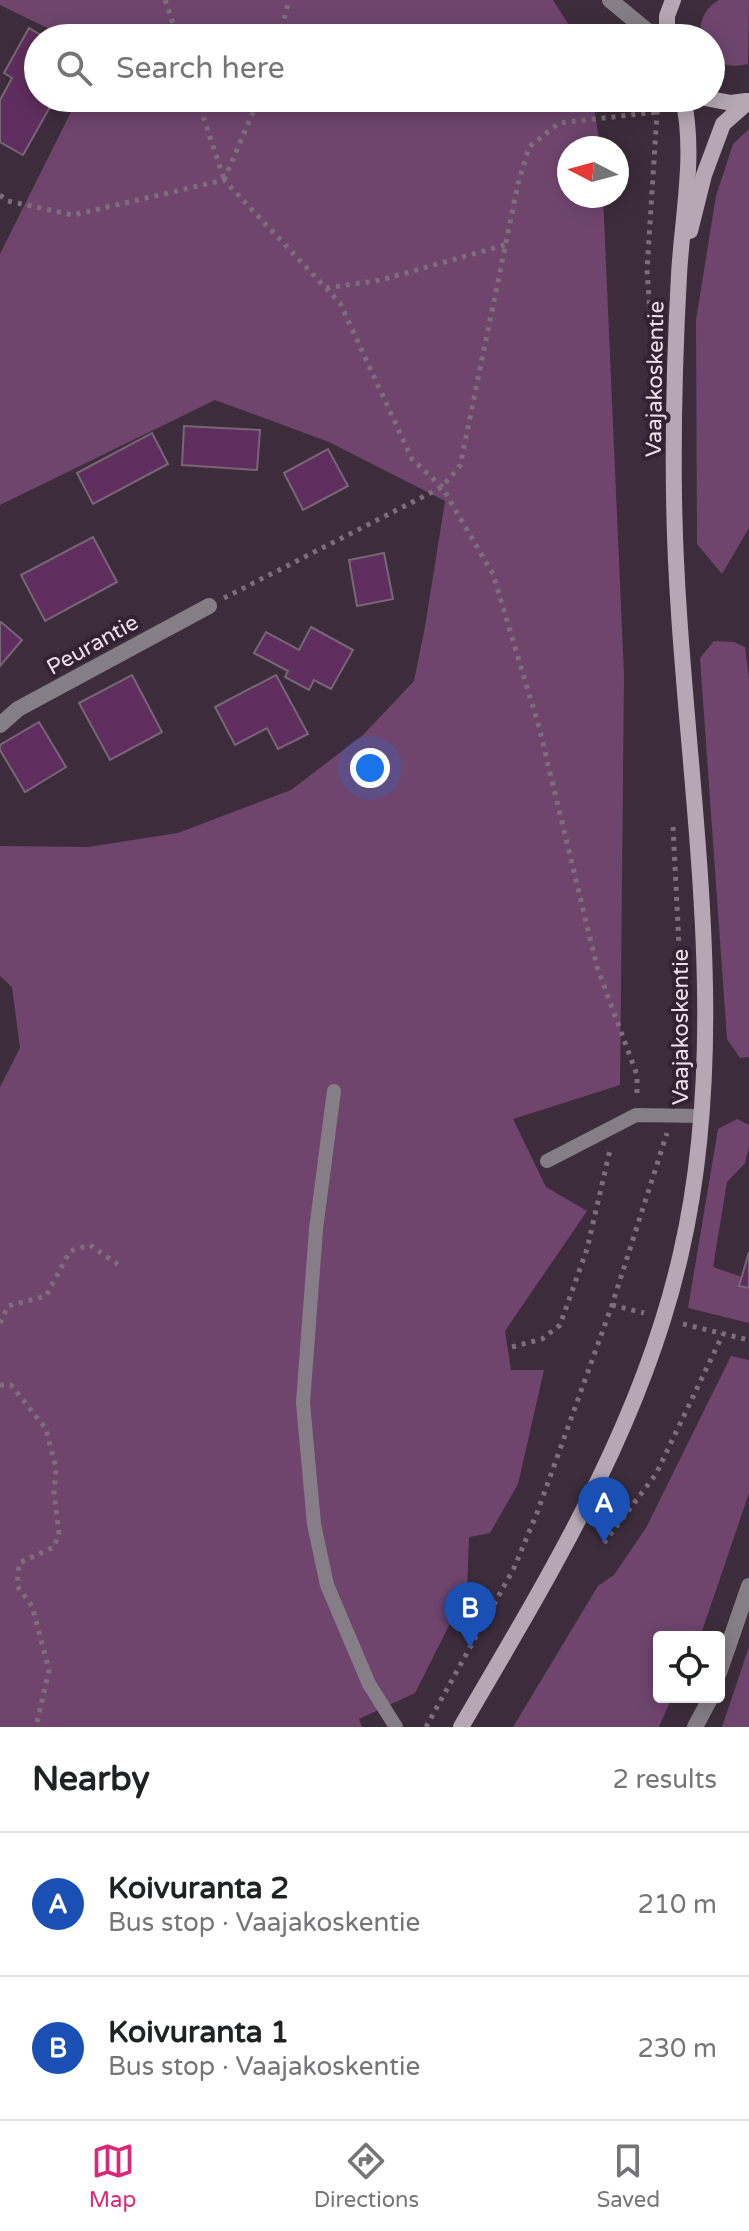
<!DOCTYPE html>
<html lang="en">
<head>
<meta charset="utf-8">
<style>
  :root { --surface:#fff; --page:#f2f2f2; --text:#202124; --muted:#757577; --line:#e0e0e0; --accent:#db2777 }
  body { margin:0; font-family:"Varela Round",sans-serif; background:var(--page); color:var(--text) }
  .controls { position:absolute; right:24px; bottom:24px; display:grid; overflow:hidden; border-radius:8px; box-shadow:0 4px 20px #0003 }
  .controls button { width:72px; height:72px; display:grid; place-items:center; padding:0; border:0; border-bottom:2px solid var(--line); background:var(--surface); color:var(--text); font:40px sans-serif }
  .compass { position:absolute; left:557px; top:136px; width:72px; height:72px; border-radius:50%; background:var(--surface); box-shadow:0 4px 20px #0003; rotate:276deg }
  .you { position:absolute; left:370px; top:768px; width:28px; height:28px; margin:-20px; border:6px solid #fff; border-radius:50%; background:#1a73e8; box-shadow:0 0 0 12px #1a73e833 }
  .badge { display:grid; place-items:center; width:52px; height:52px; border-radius:50%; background:var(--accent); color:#fff; font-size:26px; font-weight:700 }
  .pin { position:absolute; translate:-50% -66px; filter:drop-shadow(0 2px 4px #0008) }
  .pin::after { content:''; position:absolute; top:42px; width:28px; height:24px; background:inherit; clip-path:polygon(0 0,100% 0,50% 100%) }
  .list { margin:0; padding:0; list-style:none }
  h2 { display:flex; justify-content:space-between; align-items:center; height:104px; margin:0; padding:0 32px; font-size:34px }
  h2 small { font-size:26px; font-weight:400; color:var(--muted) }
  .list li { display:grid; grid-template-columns:52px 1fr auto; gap:24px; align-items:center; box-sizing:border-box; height:144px; padding:0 32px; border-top:2px solid var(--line) }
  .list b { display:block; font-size:30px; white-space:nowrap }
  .list p { margin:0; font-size:26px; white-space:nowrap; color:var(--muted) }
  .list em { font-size:26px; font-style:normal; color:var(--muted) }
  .icon { flex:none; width:44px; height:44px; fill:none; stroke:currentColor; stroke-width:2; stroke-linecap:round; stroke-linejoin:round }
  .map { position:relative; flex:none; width:749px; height:1727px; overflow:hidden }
  .search { position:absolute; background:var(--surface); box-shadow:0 4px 20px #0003; left:24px; right:24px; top:24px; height:88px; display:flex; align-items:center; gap:20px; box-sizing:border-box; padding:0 28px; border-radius:44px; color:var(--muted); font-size:30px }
  .sheet { height:392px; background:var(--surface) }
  nav { display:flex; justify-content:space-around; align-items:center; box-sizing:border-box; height:112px; border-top:2px solid var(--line); background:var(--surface); font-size:22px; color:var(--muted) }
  nav a { display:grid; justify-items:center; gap:4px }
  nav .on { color:var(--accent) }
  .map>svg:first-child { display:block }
</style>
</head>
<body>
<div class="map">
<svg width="749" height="1727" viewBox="0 0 749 1727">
  <rect width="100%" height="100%" fill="#3d2d3c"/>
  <!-- green -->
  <g fill="#6f456e">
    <polygon points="0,0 553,0 577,38 68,38 0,5"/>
    <path d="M719,0H749L748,64C734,67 722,67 711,56V38H701C698,22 705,8 719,0Z"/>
    <polygon points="78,98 593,98 600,148 569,148 569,196 603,196 624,675 620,1085 513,1119 546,1187 587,1211 505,1331 511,1370 544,1370 518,1484 490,1533 469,1537 467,1590 415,1693 359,1719 362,1727 0,1727 0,1087 20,1048 12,987 0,976 0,846 88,847 178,833 291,790 363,735 414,681 425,627 445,501 329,442 215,400 0,505 0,254"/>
    <polygon points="749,129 749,528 722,574 697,544 696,320 716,196 733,144"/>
    <polygon points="714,641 734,642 745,647 749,679 749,1057 740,1058 727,1039 700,658"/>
    <polygon points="737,1119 749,1125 749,1147 745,1163 727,1182 713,1267 742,1277 740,1285 749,1288 749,1323 688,1308 718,1129"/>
    <polygon points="731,1356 749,1360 749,1493 700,1637 659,1637 659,1697 672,1697 659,1727 513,1727 598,1586 614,1575 646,1528"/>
    <polygon points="749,1647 749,1727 722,1727"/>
  </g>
  <!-- building -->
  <g fill="#5f2e5e" stroke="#776676" stroke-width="2">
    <polygon points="29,28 46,38 38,38 38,98 55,98 23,155 0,142 0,100 12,78 4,73"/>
    <polygon points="184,426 260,430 257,470 182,465"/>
    <polygon points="152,433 168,464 93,504 77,473"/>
    <polygon points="328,449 348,486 303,510 284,473"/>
    <polygon points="93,537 117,582 45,621 21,575"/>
    <polygon points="384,553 393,599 357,606 349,560"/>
    <polygon points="1,622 22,640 0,666 0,624"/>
    <polygon points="311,627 353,650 331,689 314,680 309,690 285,677 288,671 254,653 266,632 299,650"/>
    <polygon points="132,675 162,732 110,760 79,703"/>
    <polygon points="276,675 308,734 278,749 267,728 235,745 215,707"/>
    <polygon points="39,722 66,767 25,792 0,750 0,745"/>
    <polygon points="749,1252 749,1288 739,1286"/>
  </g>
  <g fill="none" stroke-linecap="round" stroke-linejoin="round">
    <!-- path -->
    <g stroke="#7c6e7b" stroke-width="5" stroke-dasharray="4 6" stroke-linecap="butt">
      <polyline points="165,0 178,38"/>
      <polyline points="279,38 289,0"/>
      <polyline points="197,98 224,179"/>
      <polyline points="224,180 259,98"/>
      <polyline points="0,195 8,201 73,215 224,180 340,303 412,459 442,487 493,574 539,727 597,967 637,1075 637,1098"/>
      <polyline points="326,288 381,280 505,245"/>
      <polyline points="653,354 647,270 658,98"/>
      <polyline points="224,598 442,487 460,466 518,184 529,147 559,123 657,112"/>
      <polyline points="673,827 681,985"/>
      <polyline points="675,1100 682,1059"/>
      <polyline points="612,1305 644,1313"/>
      <polyline points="0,1323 8,1306 46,1296 70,1251 90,1245 123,1268"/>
      <polyline points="683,1324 749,1340"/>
      <polyline points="512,1347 542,1339 560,1325 587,1249 610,1150"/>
      <polyline points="0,1385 11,1385 46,1429 56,1468 54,1492 59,1534 54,1547 19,1563 17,1586 32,1606 49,1670 36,1727"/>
      <polyline points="604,1543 656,1474 723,1334"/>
      <polyline points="426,1727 514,1568 537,1513 612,1305 667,1133"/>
    </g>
    <!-- service -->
    <g stroke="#867e86" stroke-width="14">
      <polyline points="334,1091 316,1229 303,1403 314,1524 327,1585 369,1684 396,1727"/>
      <polyline points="547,1161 636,1115 702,1116"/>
    </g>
    <!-- minor -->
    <g stroke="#867e86" stroke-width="16">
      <polyline points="0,725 18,709 209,606"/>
      <polyline points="719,1673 749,1586"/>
      <polyline points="695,1727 711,1697"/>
    </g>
    <!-- tertiary -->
    <polyline stroke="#867e86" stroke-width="16" points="610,0 656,38"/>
    <!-- secondary -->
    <g stroke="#b5a8b4" stroke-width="16">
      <polyline points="667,38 667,16 673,0"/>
      <polyline points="705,98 731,103 746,101"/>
      <polyline points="690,231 704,175 723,124 749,101"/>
      <path d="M461,1727C549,1576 642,1426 681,1253C738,1006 677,746 674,495C673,422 675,348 679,275C682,218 696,154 683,98"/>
    </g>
  </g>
  <g text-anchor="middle" stroke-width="8" stroke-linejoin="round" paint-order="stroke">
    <!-- street labels -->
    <g font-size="22" fill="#ebe1ea" stroke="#332332">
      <text transform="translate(654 379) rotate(-89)" y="8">Vaajakoskentie</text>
      <text transform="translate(92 644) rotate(-29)" y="8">Peurantie</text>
      <text transform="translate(680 1027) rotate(-90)" y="8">Vaajakoskentie</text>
    </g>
  </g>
</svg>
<div class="controls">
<button><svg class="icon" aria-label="locate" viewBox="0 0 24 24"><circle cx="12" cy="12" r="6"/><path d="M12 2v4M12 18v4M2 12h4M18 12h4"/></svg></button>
</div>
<svg class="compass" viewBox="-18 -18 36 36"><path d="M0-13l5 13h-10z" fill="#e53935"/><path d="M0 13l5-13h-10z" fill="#757577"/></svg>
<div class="you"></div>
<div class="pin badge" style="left:604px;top:1543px;background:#1a4fb4">A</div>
<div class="pin badge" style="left:470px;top:1648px;background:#1a4fb4">B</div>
<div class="search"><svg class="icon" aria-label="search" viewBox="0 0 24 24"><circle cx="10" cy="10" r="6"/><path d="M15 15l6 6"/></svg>Search here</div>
</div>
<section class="sheet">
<h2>Nearby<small>2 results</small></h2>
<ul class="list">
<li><span class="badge" style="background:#1a4fb4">A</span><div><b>Koivuranta 2</b><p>Bus stop · Vaajakoskentie</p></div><em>210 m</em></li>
<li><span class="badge" style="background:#1a4fb4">B</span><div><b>Koivuranta 1</b><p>Bus stop · Vaajakoskentie</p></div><em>230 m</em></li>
</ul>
</section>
<nav>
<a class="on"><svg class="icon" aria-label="map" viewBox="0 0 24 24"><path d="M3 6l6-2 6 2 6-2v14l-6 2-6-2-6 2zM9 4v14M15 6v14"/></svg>Map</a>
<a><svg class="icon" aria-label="directions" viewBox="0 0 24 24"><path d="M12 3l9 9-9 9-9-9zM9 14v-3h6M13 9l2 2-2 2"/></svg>Directions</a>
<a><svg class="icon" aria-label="saved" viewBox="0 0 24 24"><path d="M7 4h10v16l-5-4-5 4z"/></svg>Saved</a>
</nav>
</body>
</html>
